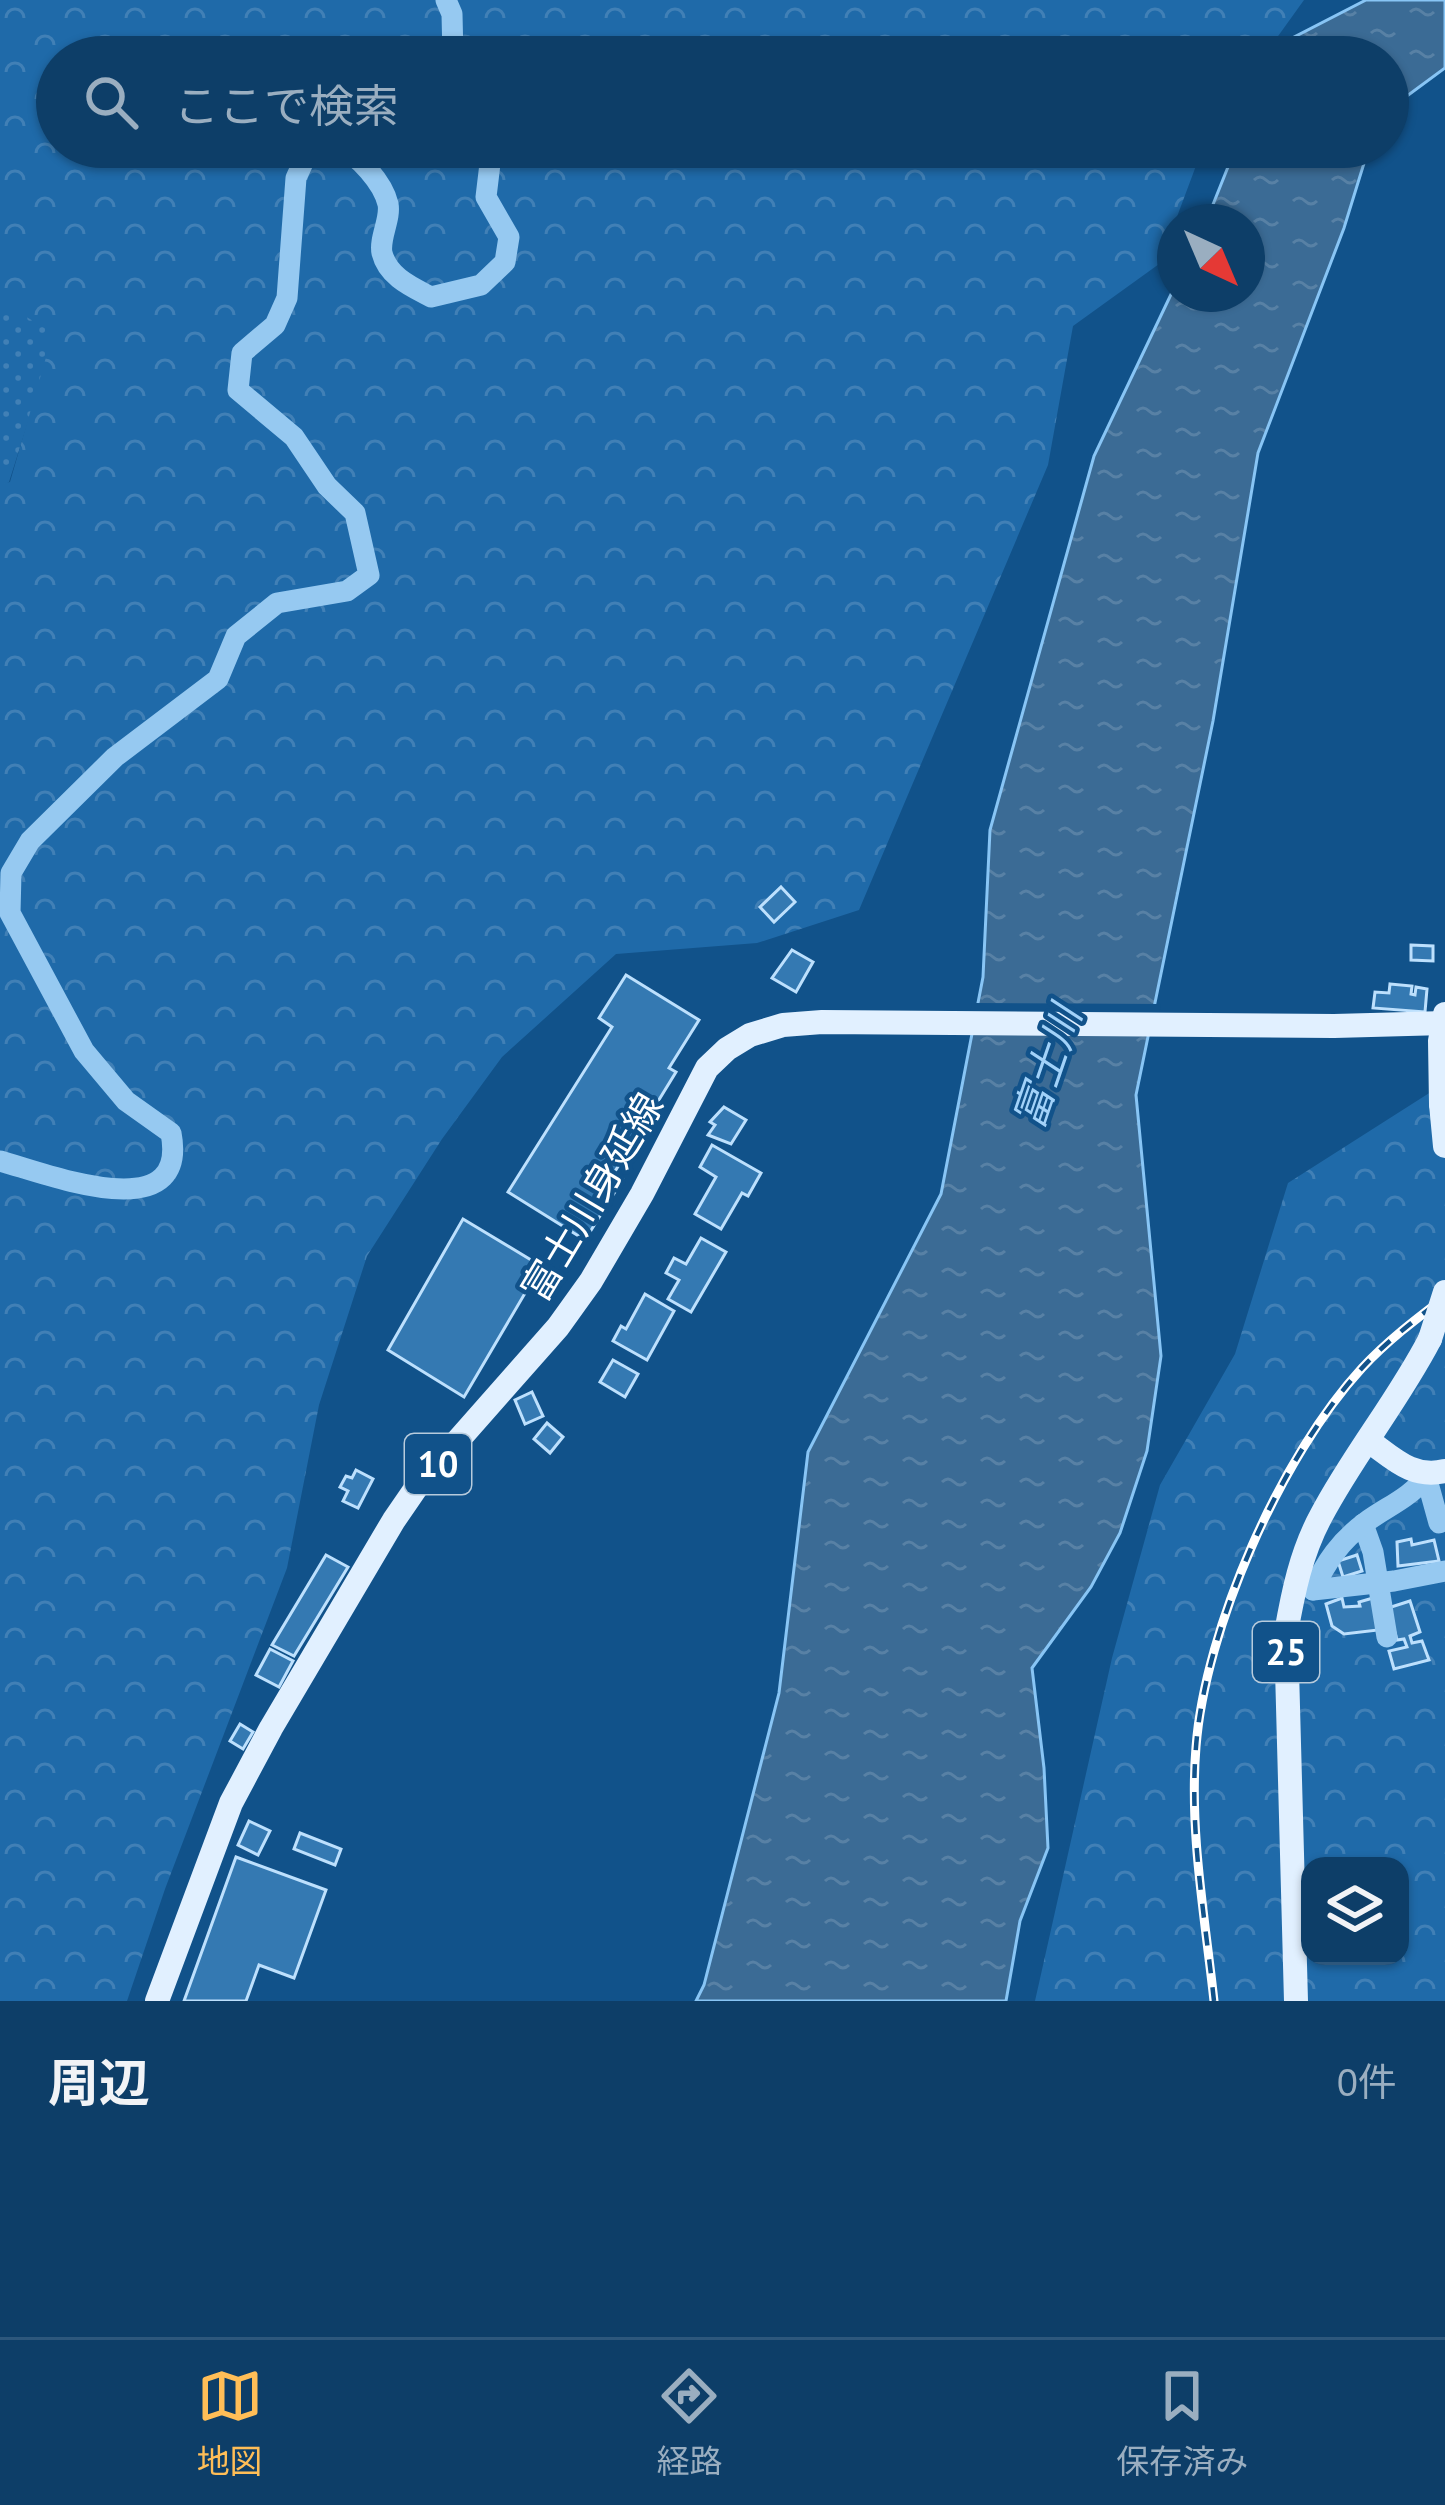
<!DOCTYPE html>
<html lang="ja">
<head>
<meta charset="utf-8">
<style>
  :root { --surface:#0d3e68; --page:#1b4971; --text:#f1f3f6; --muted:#9aaec0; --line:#2d577c; --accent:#ffbe57 }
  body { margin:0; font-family:"PT Sans","Noto Sans JP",sans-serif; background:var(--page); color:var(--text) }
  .controls { position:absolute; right:36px; bottom:36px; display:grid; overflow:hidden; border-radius:24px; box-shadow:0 3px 9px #0004 }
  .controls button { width:108px; height:108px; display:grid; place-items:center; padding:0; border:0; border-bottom:3px solid var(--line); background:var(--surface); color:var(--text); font:60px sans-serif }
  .compass { position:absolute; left:1157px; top:204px; width:108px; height:108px; border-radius:50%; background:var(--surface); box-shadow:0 3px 9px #0004; rotate:136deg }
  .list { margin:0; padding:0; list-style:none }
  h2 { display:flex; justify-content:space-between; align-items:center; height:156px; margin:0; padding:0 48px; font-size:51px }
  h2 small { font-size:39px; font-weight:400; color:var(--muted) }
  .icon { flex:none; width:66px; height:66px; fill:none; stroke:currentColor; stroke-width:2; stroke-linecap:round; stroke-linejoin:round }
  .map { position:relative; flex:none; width:1445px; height:2001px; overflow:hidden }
  .search { position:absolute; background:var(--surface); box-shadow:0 3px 9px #0004; left:36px; right:36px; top:36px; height:132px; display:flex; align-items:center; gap:30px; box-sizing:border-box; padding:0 42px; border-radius:66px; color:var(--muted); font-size:45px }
  .sheet { height:336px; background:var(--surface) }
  nav { display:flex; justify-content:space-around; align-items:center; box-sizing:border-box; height:168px; border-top:3px solid var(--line); background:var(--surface); font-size:33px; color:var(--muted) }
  nav a { display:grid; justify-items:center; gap:6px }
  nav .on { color:var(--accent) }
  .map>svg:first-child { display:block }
</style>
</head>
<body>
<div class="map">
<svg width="1445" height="2001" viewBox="0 0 1445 2001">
  <defs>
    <pattern id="grass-dots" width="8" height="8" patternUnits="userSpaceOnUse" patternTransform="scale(3)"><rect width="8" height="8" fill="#1f6aa9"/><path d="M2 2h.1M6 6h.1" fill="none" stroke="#4180b6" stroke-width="1.8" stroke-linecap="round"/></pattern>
    <pattern id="forest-crowns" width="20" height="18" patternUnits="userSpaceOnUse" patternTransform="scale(3)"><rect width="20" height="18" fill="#1f6aa9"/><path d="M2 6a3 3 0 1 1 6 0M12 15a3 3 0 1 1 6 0" fill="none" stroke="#4180b6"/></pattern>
    <pattern id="water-ripples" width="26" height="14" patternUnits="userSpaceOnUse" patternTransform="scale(3)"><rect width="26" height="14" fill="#3b6b95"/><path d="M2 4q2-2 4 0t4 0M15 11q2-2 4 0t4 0" fill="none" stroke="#5881a5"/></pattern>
  </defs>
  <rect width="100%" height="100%" fill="#11528a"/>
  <!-- grass -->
  <polygon fill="url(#grass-dots)" points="0,0 57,57 57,147 115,147 9,482 0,487"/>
  <!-- forest -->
  <g fill="url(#forest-crowns)" fill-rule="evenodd">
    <polygon points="0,0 1304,0 1263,57 57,57 57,147 1203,147 1175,222 1166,259 1073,326 1048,465 859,910 757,943 616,954 502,1057 442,1139 367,1256 319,1405 287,1568 165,1889 127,2001 0,2001 0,484 10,482 53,333 0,301"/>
    <path d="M1445,1083V2001H1035L1112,1658L1160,1485L1235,1354L1288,1183ZM1310,1866H1400V1956H1310Z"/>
  </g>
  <!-- water -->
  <g fill="url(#water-ripples)" stroke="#88c5f5" stroke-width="3">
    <polygon points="1366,0 1445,0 1445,68 1388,110 1388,57 1268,57 1271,49"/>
    <polygon points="1236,147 1369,147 1344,228 1258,453 1213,721 1136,1095 1161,1356 1147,1451 1120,1533 1091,1587 1032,1668 1044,1768 1048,1848 1020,1921 1006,2001 696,2001 704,1985 779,1693 808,1452 941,1194 983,977 990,830 1094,456 1175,286 1175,294 1247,294 1247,222 1206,222"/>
  </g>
  <!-- pier -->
  <polygon fill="#11528a" points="972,1003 1161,1004 1155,1036 966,1033"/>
  <!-- building -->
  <g fill="#3479b2" stroke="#bde0fd" stroke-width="3">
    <polygon points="781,887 795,902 774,922 760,907"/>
    <polygon points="1411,945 1433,946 1433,961 1411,960"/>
    <polygon points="792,950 813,962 796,992 772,978"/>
    <polygon points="626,975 699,1020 669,1068 676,1072 614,1173 623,1179 585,1240 508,1192 612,1027 599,1018"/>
    <polygon points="1390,984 1412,986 1411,994 1415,995 1416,987 1427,989 1425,1012 1373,1008 1375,992 1389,993"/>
    <polygon points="724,1107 746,1120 731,1144 708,1135 715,1125 710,1122"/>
    <polygon points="712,1145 761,1173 748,1196 742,1193 721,1229 695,1214 716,1177 700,1167"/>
    <polygon points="463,1219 541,1266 464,1397 388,1350"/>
    <polygon points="701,1238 726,1252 691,1312 668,1299 679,1280 666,1273 674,1258 686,1264"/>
    <polygon points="645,1294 674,1311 647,1360 613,1341 621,1326 626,1329"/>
    <polygon points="613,1360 638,1374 625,1397 600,1382"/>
    <polygon points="532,1392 543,1416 525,1424 515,1400"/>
    <polygon points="547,1423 563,1437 550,1453 534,1439"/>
    <polygon points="356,1470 373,1479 358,1508 343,1501 348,1491 340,1487 346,1476 352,1478"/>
    <polygon points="1411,1539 1412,1545 1434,1540 1439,1561 1398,1566 1397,1542"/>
    <polygon points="326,1555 348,1567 294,1656 272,1645"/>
    <polygon points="1357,1555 1362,1571 1343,1577 1338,1561"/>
    <polygon points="1342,1598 1344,1607 1360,1606 1359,1602 1373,1598 1378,1630 1344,1634 1332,1626 1326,1604"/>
    <polygon points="1410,1601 1420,1632 1410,1636 1412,1643 1422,1641 1429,1660 1394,1669 1389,1651 1407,1647 1404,1639 1397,1640 1388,1608"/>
    <polygon points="270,1649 293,1661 279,1687 256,1675"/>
    <polygon points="240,1724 253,1732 243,1749 230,1741"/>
    <polygon points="249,1821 270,1831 258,1855 238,1845"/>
    <polygon points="300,1833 341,1849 335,1865 294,1849"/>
    <polygon points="236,1857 326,1890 294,1978 259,1965 246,2001 184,2001"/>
  </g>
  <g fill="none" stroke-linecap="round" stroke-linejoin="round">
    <!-- minor -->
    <g stroke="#96c9f1" stroke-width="21">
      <polyline points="446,0 452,14 453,57"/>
      <path d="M338,147C358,154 383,183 388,204C391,219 379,238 382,253C388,277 412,287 431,297L481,285L505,262L509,237L486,197L492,147"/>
      <path d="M0,1161C45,1173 190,1231 171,1133L126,1101L84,1051L10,913L11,873L30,841L115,757L218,679L236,636L277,603L347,591L369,575L355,513L327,486L294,437L238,390L242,353L275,325L287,298L296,178L307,154L323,147"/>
      <polyline points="1426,1476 1439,1523"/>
      <polyline points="1363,1524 1373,1552 1387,1637"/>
      <path d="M1313,1590C1326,1562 1340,1541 1366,1522C1386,1507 1412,1497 1426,1476"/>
      <polyline points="1313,1590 1394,1581 1445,1571"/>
    </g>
    <!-- major -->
    <g stroke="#e1f0ff" stroke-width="24">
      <polyline points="1441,1104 1445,1146"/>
      <path d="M1369,1441C1394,1459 1413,1479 1445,1471"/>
      <polyline points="157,2001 231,1803 271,1728 394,1520 416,1488 558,1327 591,1281 642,1194 707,1068 727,1049 750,1035 783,1025 822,1022 1334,1026 1445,1023"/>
      <path d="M1296,2001L1286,1633C1293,1593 1301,1553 1321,1516C1353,1455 1398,1401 1430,1339"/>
    </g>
    <defs>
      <path id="rail" d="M1214,2001C1205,1917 1189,1831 1196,1747C1205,1628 1281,1456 1362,1368C1387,1341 1416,1319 1445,1297"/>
    </defs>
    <!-- rail casing -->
    <use href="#rail" stroke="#fff" stroke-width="9"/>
    <!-- rail -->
    <use href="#rail" stroke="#11528a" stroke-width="4.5" stroke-dasharray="14" stroke-linecap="butt"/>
    <!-- major-bridge -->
    <g stroke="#e1f0ff" stroke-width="24">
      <polyline points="1441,1104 1440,1041 1445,1014"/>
      <polyline points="1430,1339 1445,1292"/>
    </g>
  </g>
  <g text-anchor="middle" stroke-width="9" stroke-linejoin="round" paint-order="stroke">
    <!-- shield labels -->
    <g fill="#11528a" stroke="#b8cbdc" stroke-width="3">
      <rect x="405" y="1434" width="66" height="60" rx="9"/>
      <rect x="1253" y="1622" width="66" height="60" rx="9"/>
    </g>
    <g font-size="36" font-weight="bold" fill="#fff">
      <text x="438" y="1477">10</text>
      <text x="1286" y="1665">25</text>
    </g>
    <!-- street labels -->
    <g font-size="39" fill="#fff" stroke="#11528a">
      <text transform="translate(592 1197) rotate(-59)" y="14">富士川身延線</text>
    </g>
    <!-- water labels -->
    <g font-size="42" font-style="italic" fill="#a2d2f9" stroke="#11528a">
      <text transform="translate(1047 1067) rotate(-71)" y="15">富士川</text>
    </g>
  </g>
</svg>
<div class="controls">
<button><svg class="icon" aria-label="layers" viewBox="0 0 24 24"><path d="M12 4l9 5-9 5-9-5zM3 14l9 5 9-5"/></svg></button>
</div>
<svg class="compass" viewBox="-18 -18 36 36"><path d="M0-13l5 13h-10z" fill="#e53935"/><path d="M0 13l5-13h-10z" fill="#9aaec0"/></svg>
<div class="search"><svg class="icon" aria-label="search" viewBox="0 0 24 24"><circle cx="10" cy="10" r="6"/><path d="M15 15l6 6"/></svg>ここで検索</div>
</div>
<section class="sheet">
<h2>周辺<small>0件</small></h2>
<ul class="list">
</ul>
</section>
<nav>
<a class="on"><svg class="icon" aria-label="map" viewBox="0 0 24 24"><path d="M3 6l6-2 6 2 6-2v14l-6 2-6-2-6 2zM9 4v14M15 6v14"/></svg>地図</a>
<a><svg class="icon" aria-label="directions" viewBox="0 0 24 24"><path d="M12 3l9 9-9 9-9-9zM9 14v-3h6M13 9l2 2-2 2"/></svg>経路</a>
<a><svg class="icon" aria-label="saved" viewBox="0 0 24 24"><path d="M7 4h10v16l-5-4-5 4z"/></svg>保存済み</a>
</nav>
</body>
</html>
